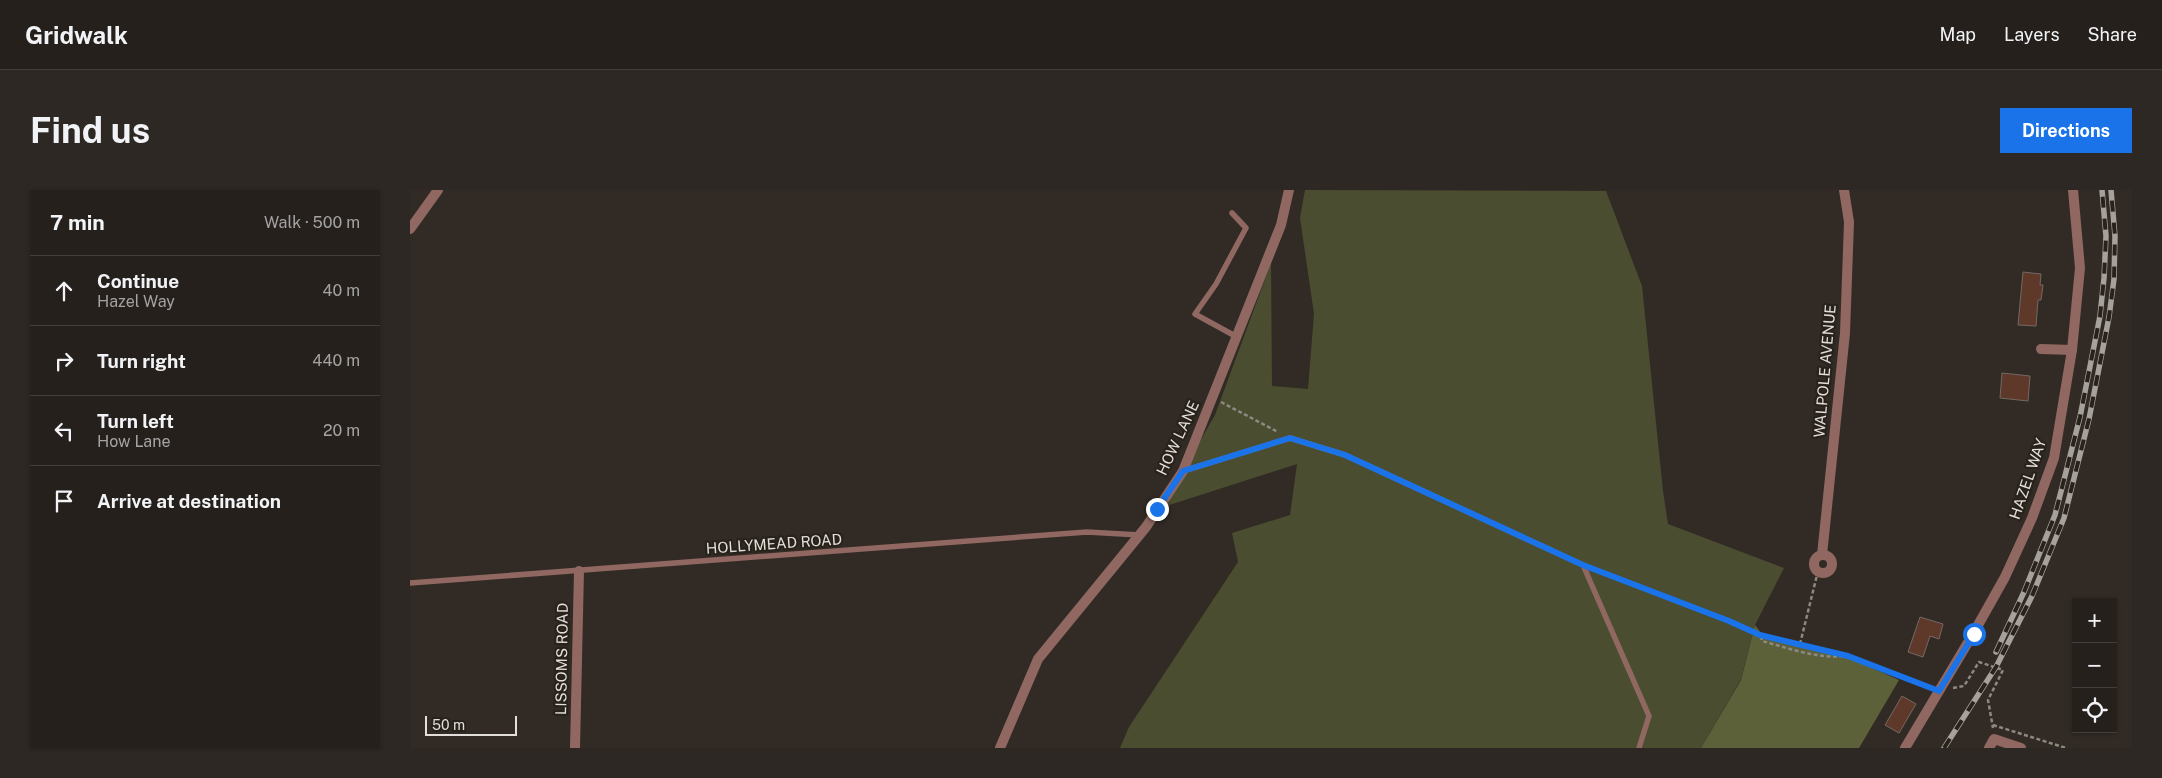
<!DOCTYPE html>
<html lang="en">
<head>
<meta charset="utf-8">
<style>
  :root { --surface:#26201c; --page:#2e2825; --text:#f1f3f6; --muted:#a4a3a3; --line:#423e3b; --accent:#1a73e8 }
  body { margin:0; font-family:"Public Sans",sans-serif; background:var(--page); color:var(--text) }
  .controls { position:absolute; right:15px; bottom:15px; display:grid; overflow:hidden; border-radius:0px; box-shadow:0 1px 4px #0004 }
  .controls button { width:45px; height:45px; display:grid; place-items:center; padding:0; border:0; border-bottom:1px solid var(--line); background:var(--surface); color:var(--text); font:25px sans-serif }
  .scale { position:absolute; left:15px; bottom:12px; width:92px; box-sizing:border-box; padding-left:5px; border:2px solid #e2ded9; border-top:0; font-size:14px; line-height:18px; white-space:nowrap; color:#e2ded9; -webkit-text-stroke:4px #28221b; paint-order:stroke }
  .stop { position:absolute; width:15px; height:15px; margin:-11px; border:4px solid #1a73e8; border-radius:50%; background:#fff }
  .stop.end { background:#1a73e8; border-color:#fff; box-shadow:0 1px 5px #0008 }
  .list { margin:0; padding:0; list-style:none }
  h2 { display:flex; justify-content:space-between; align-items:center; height:65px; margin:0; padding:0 20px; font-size:21px }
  h2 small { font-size:16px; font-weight:400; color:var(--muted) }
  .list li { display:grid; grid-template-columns:32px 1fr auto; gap:15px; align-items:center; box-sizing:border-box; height:70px; padding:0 20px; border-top:1px solid var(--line) }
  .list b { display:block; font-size:19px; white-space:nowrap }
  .list p { margin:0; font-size:16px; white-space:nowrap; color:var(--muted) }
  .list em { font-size:16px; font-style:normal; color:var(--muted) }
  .icon { flex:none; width:28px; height:28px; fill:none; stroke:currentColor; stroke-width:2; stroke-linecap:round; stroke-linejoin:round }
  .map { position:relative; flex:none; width:1722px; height:558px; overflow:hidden; border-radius:0px }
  header { display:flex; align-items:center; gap:30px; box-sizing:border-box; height:70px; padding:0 25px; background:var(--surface); border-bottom:1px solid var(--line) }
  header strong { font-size:24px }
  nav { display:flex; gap:28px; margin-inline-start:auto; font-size:18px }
  .intro { display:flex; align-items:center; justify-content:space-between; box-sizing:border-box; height:120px; padding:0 30px }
  h1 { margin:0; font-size:35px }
  .button { padding:12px 22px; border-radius:0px; background:var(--accent); color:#fff; font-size:18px; font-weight:700 }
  main { display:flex; gap:30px; padding:0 30px }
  aside { flex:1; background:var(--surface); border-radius:0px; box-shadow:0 1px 4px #0004 }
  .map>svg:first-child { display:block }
</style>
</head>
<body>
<header>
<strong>Gridwalk</strong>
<nav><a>Map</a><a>Layers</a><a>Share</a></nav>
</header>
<div class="intro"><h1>Find us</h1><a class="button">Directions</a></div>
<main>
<aside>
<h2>7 min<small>Walk · 500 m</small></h2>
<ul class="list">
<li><svg class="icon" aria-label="ahead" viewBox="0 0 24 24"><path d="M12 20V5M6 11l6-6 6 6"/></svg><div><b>Continue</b><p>Hazel Way</p></div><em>40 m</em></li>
<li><svg class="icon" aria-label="right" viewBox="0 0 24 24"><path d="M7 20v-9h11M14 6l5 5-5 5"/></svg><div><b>Turn right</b></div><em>440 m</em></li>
<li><svg class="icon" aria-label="left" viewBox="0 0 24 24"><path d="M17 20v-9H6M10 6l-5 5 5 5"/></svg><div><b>Turn left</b><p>How Lane</p></div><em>20 m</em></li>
<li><svg class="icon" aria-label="arrive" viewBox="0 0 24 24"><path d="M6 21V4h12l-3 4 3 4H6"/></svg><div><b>Arrive at destination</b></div></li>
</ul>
</aside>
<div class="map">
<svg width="1722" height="558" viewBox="0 0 1722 558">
  <rect width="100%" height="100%" fill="#322b25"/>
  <!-- green -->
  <polygon fill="#4a4d30" points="895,0 1196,1 1232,96 1253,301 1258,334 1374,378 1345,435 1331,489 1291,558 710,558 719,537 828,372 822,343 880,325 887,274 747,319 773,281 805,225 861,73 862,196 898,199 904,124 890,28"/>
  <!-- forest -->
  <polygon fill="#5d613a" points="1345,435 1355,448 1442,469 1489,490 1449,558 1291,558 1331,490"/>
  <!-- building -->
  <g fill="#5e3929" stroke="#736864">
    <polygon points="1613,82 1631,84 1630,95 1633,95 1631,110 1628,110 1626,136 1608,135"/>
    <polygon points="1592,183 1620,186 1618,211 1590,208"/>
    <polygon points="1510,427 1533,434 1529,449 1520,446 1513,467 1498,462"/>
    <polygon points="1492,506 1506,514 1489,543 1475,535"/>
  </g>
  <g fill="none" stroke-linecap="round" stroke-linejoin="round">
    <!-- path -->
    <g stroke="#8d8882" stroke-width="2.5" stroke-dasharray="4 2.5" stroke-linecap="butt">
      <polyline points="811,212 868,242"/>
      <polyline points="1185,379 1319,431 1350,445 1438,466 1518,497"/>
      <path d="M1351,446L1352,451C1378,458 1407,469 1434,466"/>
      <polyline points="1390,454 1408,381"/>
      <polyline points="1543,498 1554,496 1569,472 1593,480 1578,510 1583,538"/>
      <polyline points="1583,535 1656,558"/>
    </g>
    <!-- lane -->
    <g stroke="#906861" stroke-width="5.5">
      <polyline points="822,23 836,38 806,94 785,124 827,147"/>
      <polyline points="773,281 880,248 935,265 1173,375 1239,526 1229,558"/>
      <polyline points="0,393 677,342 730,345"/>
    </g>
    <!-- street -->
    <g stroke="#906861" stroke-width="10">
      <polyline points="0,39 28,0"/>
      <polyline points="1631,159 1662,160"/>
      <polyline points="1412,365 1435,143 1439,32 1434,0"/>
      <circle cx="1413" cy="374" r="9"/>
      <polyline points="165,558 169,381"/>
      <polyline points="590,558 628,469 736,337 773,281 871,35 879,0"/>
      <polyline points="1495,558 1563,444 1595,387 1622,328 1644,268 1662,160 1670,78 1663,0"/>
      <polyline points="1579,558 1584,549 1611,558"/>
    </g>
    <defs>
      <g id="rail">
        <polyline points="1586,462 1614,402 1645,325 1670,227 1690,126 1694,88 1696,46 1692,0"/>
        <polyline points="1534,558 1586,477 1622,406 1654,328 1679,229 1699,127 1704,89 1705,46 1701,0"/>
      </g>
    </defs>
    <!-- rail casing -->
    <use href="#rail" stroke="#a6a19b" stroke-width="5.5"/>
    <!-- rail -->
    <use href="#rail" stroke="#28221b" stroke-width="4" stroke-dasharray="11" stroke-linecap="butt"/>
  </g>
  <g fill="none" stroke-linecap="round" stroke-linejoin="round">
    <!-- route -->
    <polyline stroke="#1a73e8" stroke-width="6" points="747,319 773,281 880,248 935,265 1173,375 1319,431 1350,445 1438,466 1529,501 1564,444"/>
  </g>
  <g text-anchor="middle" stroke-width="4.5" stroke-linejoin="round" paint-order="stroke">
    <!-- street labels -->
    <g font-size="15" fill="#e2ded9" stroke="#28221b">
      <text transform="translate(1415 181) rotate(-85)" y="5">WALPOLE AVENUE</text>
      <text transform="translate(768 248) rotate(-65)" y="5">HOW LANE</text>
      <text transform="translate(1618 289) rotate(-71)" y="5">HAZEL WAY</text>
      <text transform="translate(364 354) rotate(-4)" y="5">HOLLYMEAD ROAD</text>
      <text transform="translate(152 469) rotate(-89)" y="5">LISSOMS ROAD</text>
    </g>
  </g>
</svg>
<div class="controls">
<button>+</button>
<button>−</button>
<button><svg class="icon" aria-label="locate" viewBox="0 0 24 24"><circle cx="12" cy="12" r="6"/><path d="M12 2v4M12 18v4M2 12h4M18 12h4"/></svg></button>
</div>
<div class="scale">50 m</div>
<div class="stop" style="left:1564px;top:444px"></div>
<div class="stop end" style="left:747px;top:319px"></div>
</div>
</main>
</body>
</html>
